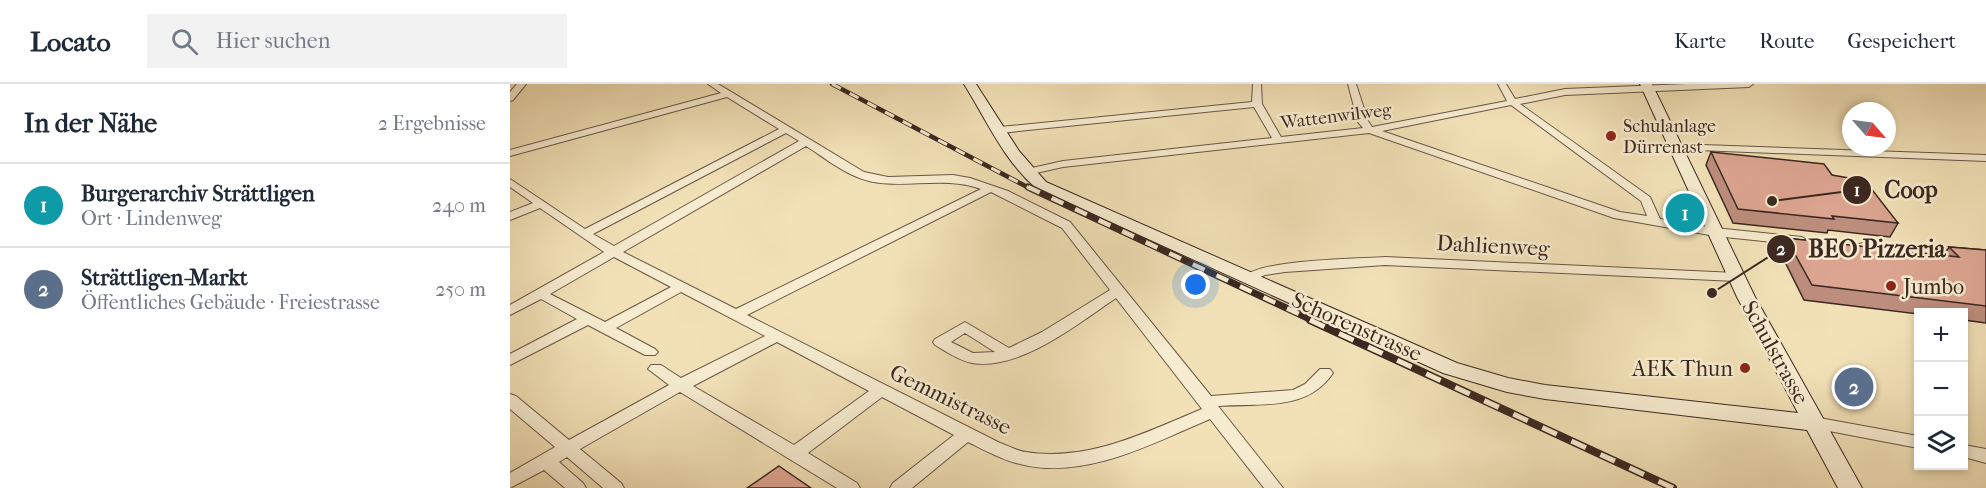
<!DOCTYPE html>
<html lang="de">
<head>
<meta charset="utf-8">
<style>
  :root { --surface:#fff; --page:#f2f2f3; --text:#1f2937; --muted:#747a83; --line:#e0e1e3; --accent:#2563eb }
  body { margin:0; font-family:"IM FELL French Canon",serif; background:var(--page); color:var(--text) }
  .controls { position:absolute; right:18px; bottom:18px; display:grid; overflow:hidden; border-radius:0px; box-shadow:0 3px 9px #0003 }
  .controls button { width:54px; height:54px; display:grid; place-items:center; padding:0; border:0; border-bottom:2px solid var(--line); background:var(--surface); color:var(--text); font:30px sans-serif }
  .compass { position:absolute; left:1332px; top:18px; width:54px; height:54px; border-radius:50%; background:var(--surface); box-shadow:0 3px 9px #0003; rotate:118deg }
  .you { position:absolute; left:686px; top:201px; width:21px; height:21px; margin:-15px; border:4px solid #fff; border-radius:50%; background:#1a73e8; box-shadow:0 0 0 9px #1a73e833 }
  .badge { display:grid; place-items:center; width:39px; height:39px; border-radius:50%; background:var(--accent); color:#fff; font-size:20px; font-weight:700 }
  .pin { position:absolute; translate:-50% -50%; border:3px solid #fff; box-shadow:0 2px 6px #0006 }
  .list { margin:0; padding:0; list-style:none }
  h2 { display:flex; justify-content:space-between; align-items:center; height:78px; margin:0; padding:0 24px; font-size:26px }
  h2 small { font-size:20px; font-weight:400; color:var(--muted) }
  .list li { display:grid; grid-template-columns:39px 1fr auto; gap:18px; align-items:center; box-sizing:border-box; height:84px; padding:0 24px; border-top:2px solid var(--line) }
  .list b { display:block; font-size:22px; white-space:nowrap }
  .list p { margin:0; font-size:20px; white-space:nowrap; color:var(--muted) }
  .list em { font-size:20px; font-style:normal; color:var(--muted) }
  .icon { flex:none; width:33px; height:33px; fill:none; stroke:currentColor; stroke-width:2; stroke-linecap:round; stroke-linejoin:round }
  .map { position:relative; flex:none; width:1476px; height:404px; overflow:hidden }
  header { display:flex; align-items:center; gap:36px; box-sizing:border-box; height:84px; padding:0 30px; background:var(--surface); border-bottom:2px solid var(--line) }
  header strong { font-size:28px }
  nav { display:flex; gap:33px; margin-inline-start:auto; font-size:21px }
  .search { width:420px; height:54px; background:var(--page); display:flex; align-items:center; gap:15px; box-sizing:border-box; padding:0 21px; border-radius:0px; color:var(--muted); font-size:22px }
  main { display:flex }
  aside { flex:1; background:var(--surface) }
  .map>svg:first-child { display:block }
</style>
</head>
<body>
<header>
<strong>Locato</strong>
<div class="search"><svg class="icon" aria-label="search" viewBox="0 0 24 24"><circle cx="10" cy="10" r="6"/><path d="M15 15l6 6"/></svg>Hier suchen</div>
<nav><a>Karte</a><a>Route</a><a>Gespeichert</a></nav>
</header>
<main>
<aside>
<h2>In der Nähe<small>2 Ergebnisse</small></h2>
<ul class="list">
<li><span class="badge" style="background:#0f9aa8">1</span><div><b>Burgerarchiv Strättligen</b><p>Ort · Lindenweg</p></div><em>240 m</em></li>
<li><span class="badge" style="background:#5c6f8a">2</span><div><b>Strättligen-Markt</b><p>Öffentliches Gebäude · Freiestrasse</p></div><em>250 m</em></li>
</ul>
</aside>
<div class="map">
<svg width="1476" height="404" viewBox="0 0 1476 404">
  <rect width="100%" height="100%" fill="#f2e1b7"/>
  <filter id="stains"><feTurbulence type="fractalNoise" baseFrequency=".00333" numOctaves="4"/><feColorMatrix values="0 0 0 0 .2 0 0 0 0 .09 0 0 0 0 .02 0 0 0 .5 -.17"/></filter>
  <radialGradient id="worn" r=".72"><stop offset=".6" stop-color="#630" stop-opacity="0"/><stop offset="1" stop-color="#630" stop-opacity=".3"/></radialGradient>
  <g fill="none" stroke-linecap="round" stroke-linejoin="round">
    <defs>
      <g id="street">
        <polygon points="7,0 16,0 3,16 0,17 0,8"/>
        <path d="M198,0H208L354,88L378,93L443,91L460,94L498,107L560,138L701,312L783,306L795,300L810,285H820L823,289C797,328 749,319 708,322L773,404H754L700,335C643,359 578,395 514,381C494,377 476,367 458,358L402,404H380L383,399L444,351L372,313L298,369L347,399L350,404H327L170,308L70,365L111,399L114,404H93L57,373L49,378L73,399L76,404H55L34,386L0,404V389L45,363L0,325V310L6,312L59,356L159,301L138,285L141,281H151L171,294L255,252L171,208L106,244L145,265L148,268L145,271H135L78,241L0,281V270L67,235L31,215L0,231V221L94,168L30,124L0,136V128L23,119L0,103V95L75,145L269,45L217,13L0,72V66L211,9ZM276,49L289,57L104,162L83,150ZM296,62C312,72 329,86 347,93C384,109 430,90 471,105L226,225L113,168ZM481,108L552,144L600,206L532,248L499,264L455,238L425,255L423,258L425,261C437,268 448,276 462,279C510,287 569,239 606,214L692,325C636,348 579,378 516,368C507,367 499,362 490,359L237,231ZM104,173L161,203L95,238L40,210ZM455,249L485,268L463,269L441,258ZM267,258L359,307L284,361L183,302Z"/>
        <path d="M743,0H751L752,20L771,53L853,44L848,38L838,0H846L858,37L862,43L997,17L988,0H996L1005,15L1055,5L1177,0H1243L1239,3L1055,11L1010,20L1140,113L1150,135L1205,144L1292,153L1298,157L1292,161L1205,152L1104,134L859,49L553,83L517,91L512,88L513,86L553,77L762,54L744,23L490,49L485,46L490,43L742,18ZM1001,21L1131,117L1137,132L1110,128L872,47Z"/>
        <polygon points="1165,60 1476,71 1476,77 1161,65 1160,63"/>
        <polygon points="1353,159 1476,169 1476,177 1349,166 1347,163 1349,160"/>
        <path d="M875,173L1226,189L1233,193L1226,197L875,181L775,188L755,191L739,198L732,194C750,175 846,175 875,173Z"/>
        <polygon points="1304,333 1408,352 1408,364 1298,343 1296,339 1298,335"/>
        <polygon points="1454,361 1476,365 1476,379 1454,373"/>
      </g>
      <path id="secondary" d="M454,0H466L509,67L536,98L947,279L998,294L1035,301L1288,329L1227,213L1130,0H1142L1245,213L1352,404H1328L1297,346L1035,315L997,308L933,289L526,104C494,77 476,35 454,0Z"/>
    </defs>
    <!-- street casing -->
    <use href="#street" stroke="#695646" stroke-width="2"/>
    <!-- secondary casing -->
    <use href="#secondary" stroke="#3b2820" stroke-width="2"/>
    <!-- street -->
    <use href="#street" fill="#f7ecd0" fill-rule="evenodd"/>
    <!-- secondary -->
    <use href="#secondary" fill="#f7ecd0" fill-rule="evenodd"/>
    <defs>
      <polyline id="rail-far2" points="322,0 521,105"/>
      <polyline id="rail-far1" points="518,103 804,237"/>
      <polyline id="rail" points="800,236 1163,404"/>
    </defs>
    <!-- rail-far2 casing -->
    <use href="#rail-far2" stroke="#3b2820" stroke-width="4.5"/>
    <!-- rail-far1 casing -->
    <use href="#rail-far1" stroke="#3b2820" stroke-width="7"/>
    <!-- rail casing -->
    <use href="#rail" stroke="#3b2820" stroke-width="8"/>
    <!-- rail-far2 -->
    <use href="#rail-far2" stroke="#f7ecd0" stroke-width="3" stroke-dasharray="10" stroke-linecap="butt"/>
    <!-- rail-far1 -->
    <use href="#rail-far1" stroke="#f7ecd0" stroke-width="4.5" stroke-dasharray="13" stroke-linecap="butt"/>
    <!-- rail -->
    <use href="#rail" stroke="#f7ecd0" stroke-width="5" stroke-dasharray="16" stroke-linecap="butt"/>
  </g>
  <!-- wall -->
  <g fill="#bd8e7d" stroke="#3b2820" stroke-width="1.5">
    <polygon points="1201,68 1322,91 1388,139 1380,153 1318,146 1317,149 1223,139 1196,81"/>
    <polygon points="1276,154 1434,172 1439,163 1476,166 1476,239 1454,236 1454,228 1408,228 1408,230 1294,216 1270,168"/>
  </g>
  <!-- building -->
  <g fill="#dca591" stroke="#3b2820" stroke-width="1.5">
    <polygon points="1201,68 1314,80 1322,91 1350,96 1360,103 1388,139 1322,132 1324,135 1228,125"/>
    <polygon points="1276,154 1449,173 1439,163 1476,166 1476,222 1302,201"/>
    <polygon points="269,382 301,404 237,404"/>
  </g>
  <!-- markers -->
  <g fill="#8f2418" stroke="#f7ecd0" stroke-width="2">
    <circle cx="1101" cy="52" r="6"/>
    <circle cx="1381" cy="202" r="6"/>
    <circle cx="1235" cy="284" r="6"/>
  </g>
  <g text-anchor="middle" stroke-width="5" stroke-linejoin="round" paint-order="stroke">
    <!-- far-street labels -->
    <g font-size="18" fill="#3b2820" stroke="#f7ecd0">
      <text transform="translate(826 32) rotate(-7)" y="6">Wattenwilweg</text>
    </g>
    <!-- far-poi labels -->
    <g font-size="18" fill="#3b2820" stroke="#f7ecd0" text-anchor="start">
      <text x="1113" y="48">Schulanlage<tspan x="1113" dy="21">Dürrenast</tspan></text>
    </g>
    <!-- street labels -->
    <g font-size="22" fill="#3b2820" stroke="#f7ecd0">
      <text transform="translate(983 161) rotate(3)" y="8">Dahlienweg</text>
      <text transform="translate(847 242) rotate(24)" y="8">Schorenstrasse</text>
      <text transform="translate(1266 268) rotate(61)" y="8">Schulstrasse</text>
      <text transform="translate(441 315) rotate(26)" y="8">Gemmistrasse</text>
    </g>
    <!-- poi labels -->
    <g font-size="22" fill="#3b2820" stroke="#f7ecd0" text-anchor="start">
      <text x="1393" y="210">Jumbo</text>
      <text x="1223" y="292" text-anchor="end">AEK Thun</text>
    </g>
  </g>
  <!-- callouts -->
  <path fill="none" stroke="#3b2820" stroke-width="2" d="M1262 117L1347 106M1202 209L1271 165"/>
  <g fill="#3b2820" stroke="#f7ecd0" stroke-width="2">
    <circle cx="1262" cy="117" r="6"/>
    <circle cx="1202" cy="209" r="6"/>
    <circle cx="1347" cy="106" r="15"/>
    <circle cx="1271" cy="165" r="15"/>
  </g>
  <g font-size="18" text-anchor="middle" font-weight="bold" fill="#fff">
    <text x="1347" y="112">1</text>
    <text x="1271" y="171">2</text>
  </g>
  <g font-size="24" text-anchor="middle" font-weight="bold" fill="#3b2820" stroke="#f7ecd0" stroke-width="5" stroke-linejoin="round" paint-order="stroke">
    <text x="1401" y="114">Coop</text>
    <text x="1367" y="173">BEO Pizzeria</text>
  </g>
  <rect width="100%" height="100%" filter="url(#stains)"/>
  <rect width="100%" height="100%" fill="url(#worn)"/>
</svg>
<div class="controls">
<button>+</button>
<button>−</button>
<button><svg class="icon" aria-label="layers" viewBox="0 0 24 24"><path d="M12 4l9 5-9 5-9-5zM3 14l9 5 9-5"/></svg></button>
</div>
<svg class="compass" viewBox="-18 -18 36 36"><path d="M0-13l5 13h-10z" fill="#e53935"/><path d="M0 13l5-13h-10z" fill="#747a83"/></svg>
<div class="you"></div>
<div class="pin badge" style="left:1175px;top:129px;background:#0f9aa8">1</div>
<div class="pin badge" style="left:1344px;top:303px;background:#5c6f8a">2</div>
</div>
</main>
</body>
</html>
